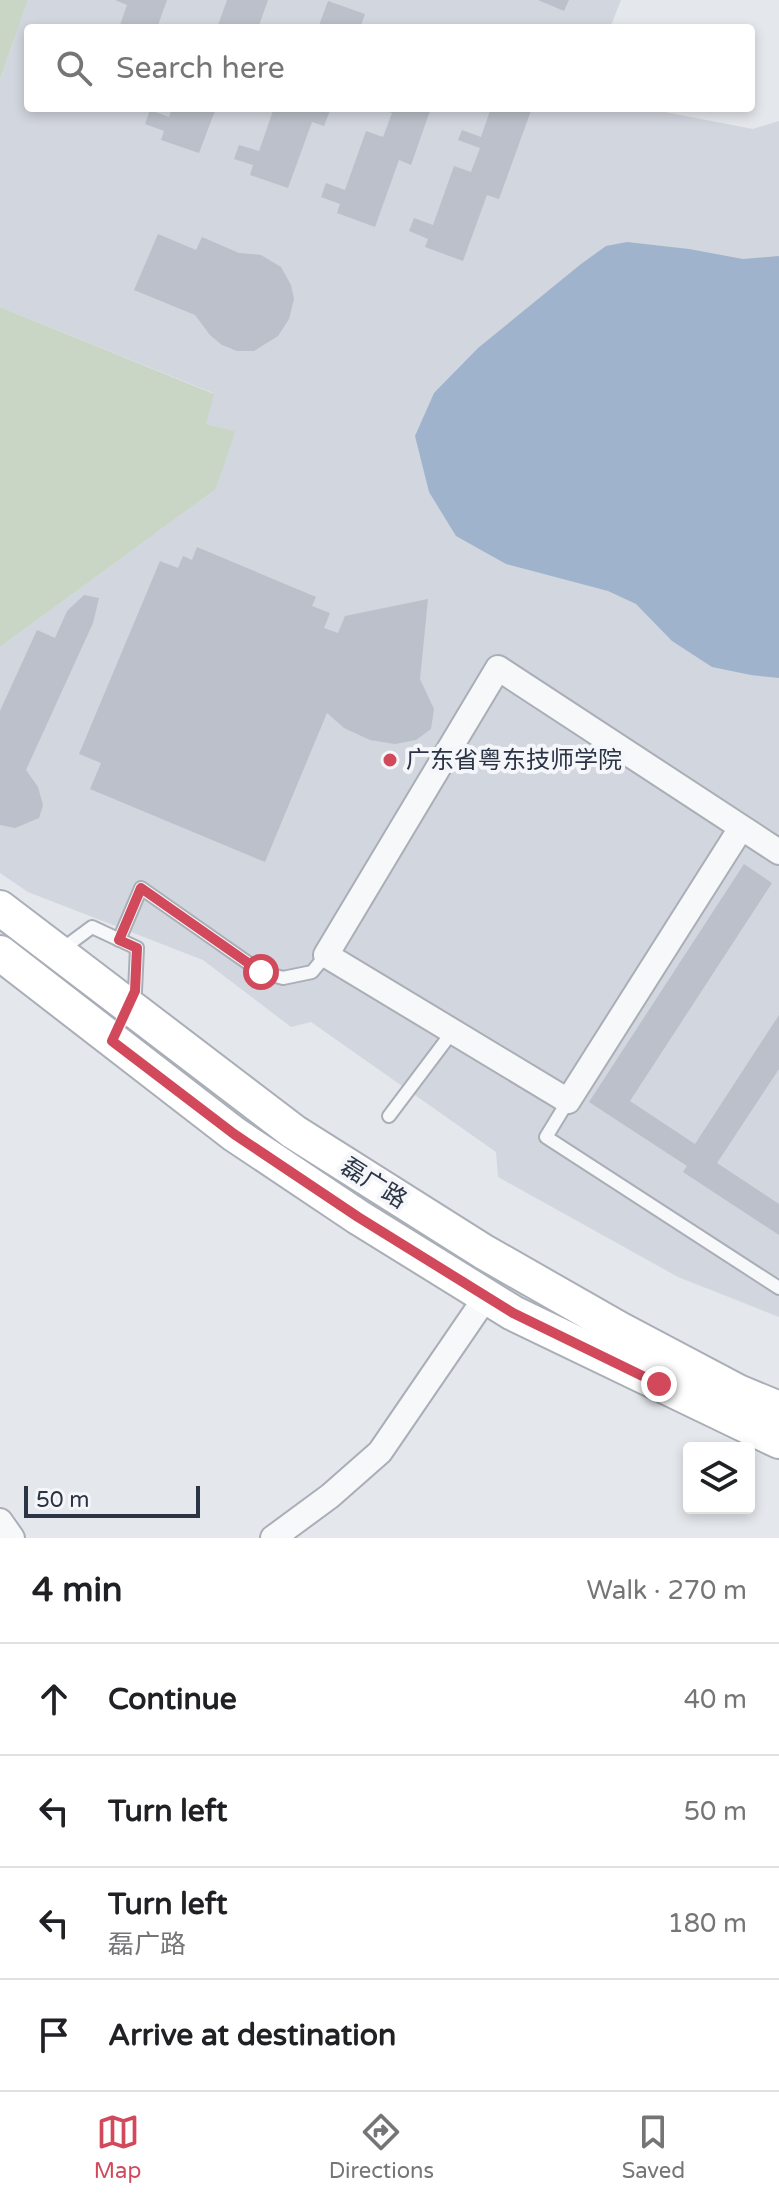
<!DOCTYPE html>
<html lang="en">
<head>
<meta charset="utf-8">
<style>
  :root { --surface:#fff; --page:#f2f2f2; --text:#202124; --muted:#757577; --line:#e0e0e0; --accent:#d1495b }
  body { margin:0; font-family:"Varela Round","Noto Sans SC",sans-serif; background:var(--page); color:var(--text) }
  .controls { position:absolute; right:24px; bottom:24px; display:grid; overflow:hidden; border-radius:8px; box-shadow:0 4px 12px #0003 }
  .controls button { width:72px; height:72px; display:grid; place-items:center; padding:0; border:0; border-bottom:2px solid var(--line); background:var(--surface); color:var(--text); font:40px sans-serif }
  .scale { position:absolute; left:24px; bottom:20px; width:176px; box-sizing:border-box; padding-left:8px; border:4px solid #2b3445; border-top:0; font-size:22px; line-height:28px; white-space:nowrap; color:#2b3445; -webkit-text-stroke:6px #f4f6f9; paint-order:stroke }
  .stop { position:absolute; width:24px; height:24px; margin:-18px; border:6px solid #d1495b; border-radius:50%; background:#fff }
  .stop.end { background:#d1495b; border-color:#fff; box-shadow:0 2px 8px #0008 }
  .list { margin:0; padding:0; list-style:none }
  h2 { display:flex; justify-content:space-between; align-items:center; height:104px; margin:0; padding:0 32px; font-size:34px }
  h2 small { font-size:26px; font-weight:400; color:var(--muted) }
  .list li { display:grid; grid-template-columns:52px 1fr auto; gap:24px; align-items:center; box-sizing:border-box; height:112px; padding:0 32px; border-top:2px solid var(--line) }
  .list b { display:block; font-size:30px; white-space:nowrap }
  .list p { margin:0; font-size:26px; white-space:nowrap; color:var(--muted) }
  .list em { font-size:26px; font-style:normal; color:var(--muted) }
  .icon { flex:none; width:44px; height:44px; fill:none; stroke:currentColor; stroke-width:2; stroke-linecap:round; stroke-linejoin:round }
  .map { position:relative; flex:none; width:779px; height:1538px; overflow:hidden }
  .search { position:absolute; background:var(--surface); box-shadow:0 4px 12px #0003; left:24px; right:24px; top:24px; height:88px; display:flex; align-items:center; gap:20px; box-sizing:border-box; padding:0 28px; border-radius:8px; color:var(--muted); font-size:30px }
  .sheet { height:552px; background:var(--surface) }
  nav { display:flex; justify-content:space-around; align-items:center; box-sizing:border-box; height:112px; border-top:2px solid var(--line); background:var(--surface); font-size:22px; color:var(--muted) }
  nav a { display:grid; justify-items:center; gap:4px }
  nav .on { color:var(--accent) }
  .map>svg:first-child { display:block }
</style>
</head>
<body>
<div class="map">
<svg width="779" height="1538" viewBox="0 0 779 1538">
  <rect width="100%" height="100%" fill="#e4e7ec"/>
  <!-- built -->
  <polygon fill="#d2d6de" points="28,0 621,0 610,28 28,28 28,108 644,108 753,129 779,121 779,1317 678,1277 498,1177 496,1152 311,1022 291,1027 203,960 28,892 0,873 0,647 216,489 234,431 206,424 213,393 0,307 0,79"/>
  <!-- green -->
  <g fill="#c9d6c5">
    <polygon points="0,0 28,0 0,79"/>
    <polygon points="0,307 214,394 206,424 235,431 216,489 0,647"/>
  </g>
  <!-- water -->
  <polygon fill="#9fb4cc" points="627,242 689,249 743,259 779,256 779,678 751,675 712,667 672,641 636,604 608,591 506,564 456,536 429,492 415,436 434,393 478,348 581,264 606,246"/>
  <!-- building -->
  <g fill="#bbc0ca">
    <polygon points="115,0 167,0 157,28 119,28 127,5"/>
    <polygon points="227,0 268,0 258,28 217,28"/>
    <polygon points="538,0 569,0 564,11"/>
    <polygon points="328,1 365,14 360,28 318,28"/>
    <polygon points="172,108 216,108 199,153 161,140 164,131 145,124 150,110 169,117"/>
    <polygon points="274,108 331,108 324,126 312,122 288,188 250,175 253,165 234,159 239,145 259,151"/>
    <polygon points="378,108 431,108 411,165 399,160 375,227 337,213 340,204 321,197 326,183 345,190 366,131 383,137 392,113"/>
    <polygon points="491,108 532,108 499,199 487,195 463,261 425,247 428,239 409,231 414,218 433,225 454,166 471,172 480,148 458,140 462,130 481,137"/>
    <polygon points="158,234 196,250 202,237 239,253 261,255 281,267 291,285 294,299 289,319 278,336 254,351 237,351 222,345 210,335 195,315 134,290"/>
    <polygon points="197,547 316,597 312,606 330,613 324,628 338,633 345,616 428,599 420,679 434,709 431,729 416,740 395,744 370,740 344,728 327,713 265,862 90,789 101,763 79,754 160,561 178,568 183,556 192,560"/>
    <polygon points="84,595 99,598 93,623 26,770 38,787 43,805 39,818 15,828 0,825 0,711 37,630 55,638 67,611"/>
    <polygon points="744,864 772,883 630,1101 695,1144 779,1015 779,1069 717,1163 779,1204 779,1235 683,1172 687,1166 589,1102"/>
  </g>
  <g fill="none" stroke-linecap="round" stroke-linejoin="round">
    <defs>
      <g id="lane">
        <polyline points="119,940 141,888 261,972 283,978 312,972 326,955"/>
        <polyline points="61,950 92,927 137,948 135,991 114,1038"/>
        <polyline points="568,1101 546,1137 779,1288"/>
        <polyline points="389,1116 453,1031"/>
      </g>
      <g id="street">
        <polyline points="741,828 568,1101 326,955 498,668 779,852"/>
        <polyline points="0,1521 12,1538"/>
        <polyline points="273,1538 330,1496 380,1452 486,1297"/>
      </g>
      <g id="secondary">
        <polyline points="0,908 294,1132 484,1252 619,1329 738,1392 779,1409"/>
        <polyline points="0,953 234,1134 358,1217 513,1313 779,1441"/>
      </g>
    </defs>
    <!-- lane casing -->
    <use href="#lane" stroke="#a9aeb7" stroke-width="16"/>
    <!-- street casing -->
    <use href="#street" stroke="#a9aeb7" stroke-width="28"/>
    <!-- secondary casing -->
    <use href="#secondary" stroke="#a9aeb7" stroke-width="38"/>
    <!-- lane -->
    <use href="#lane" stroke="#f7f8fa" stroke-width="12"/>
    <!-- street -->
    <use href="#street" stroke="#f7f8fa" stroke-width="24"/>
    <!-- secondary -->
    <use href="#secondary" stroke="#fff" stroke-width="34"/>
  </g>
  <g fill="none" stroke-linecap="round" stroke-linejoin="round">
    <!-- route -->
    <polyline stroke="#d1495b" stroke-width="10" points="261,972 141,888 119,940 137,948 135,991 112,1041 234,1134 358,1217 513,1313 659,1384"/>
  </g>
  <!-- markers -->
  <circle fill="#d1495b" stroke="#f4f6f9" stroke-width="3" cx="390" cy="760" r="8"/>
  <g text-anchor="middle" stroke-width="8" stroke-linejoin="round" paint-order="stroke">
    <!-- poi labels -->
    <g font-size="24" fill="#2b3445" stroke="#f4f6f9" text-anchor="start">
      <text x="406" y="768">广东省粤东技师学院</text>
    </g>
    <!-- street labels -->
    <g font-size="24" fill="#2b3445" stroke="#f4f6f9">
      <text transform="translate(374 1183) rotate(32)" y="8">磊广路</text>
    </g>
  </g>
</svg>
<div class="controls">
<button><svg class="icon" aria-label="layers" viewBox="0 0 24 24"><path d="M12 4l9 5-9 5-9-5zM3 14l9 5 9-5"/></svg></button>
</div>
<div class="scale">50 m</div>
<div class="stop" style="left:261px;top:972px"></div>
<div class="stop end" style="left:659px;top:1384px"></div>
<div class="search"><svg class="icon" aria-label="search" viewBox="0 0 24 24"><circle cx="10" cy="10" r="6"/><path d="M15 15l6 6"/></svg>Search here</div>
</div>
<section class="sheet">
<h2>4 min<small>Walk · 270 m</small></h2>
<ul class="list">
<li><svg class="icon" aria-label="ahead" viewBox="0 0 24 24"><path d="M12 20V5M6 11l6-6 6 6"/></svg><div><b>Continue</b></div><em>40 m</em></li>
<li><svg class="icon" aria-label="left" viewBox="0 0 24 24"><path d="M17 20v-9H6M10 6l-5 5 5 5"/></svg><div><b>Turn left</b></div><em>50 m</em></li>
<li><svg class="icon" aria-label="left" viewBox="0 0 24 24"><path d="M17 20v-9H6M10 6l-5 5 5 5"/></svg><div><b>Turn left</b><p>磊广路</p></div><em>180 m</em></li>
<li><svg class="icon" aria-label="arrive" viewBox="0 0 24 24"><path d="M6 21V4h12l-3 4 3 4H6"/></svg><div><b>Arrive at destination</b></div></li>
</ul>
</section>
<nav>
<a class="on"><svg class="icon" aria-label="map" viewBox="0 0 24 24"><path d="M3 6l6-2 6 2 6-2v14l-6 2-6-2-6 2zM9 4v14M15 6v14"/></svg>Map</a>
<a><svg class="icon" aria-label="directions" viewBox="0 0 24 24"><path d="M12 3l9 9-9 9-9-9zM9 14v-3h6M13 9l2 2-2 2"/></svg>Directions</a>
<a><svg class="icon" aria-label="saved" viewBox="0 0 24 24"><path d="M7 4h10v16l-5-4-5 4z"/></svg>Saved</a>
</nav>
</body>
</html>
